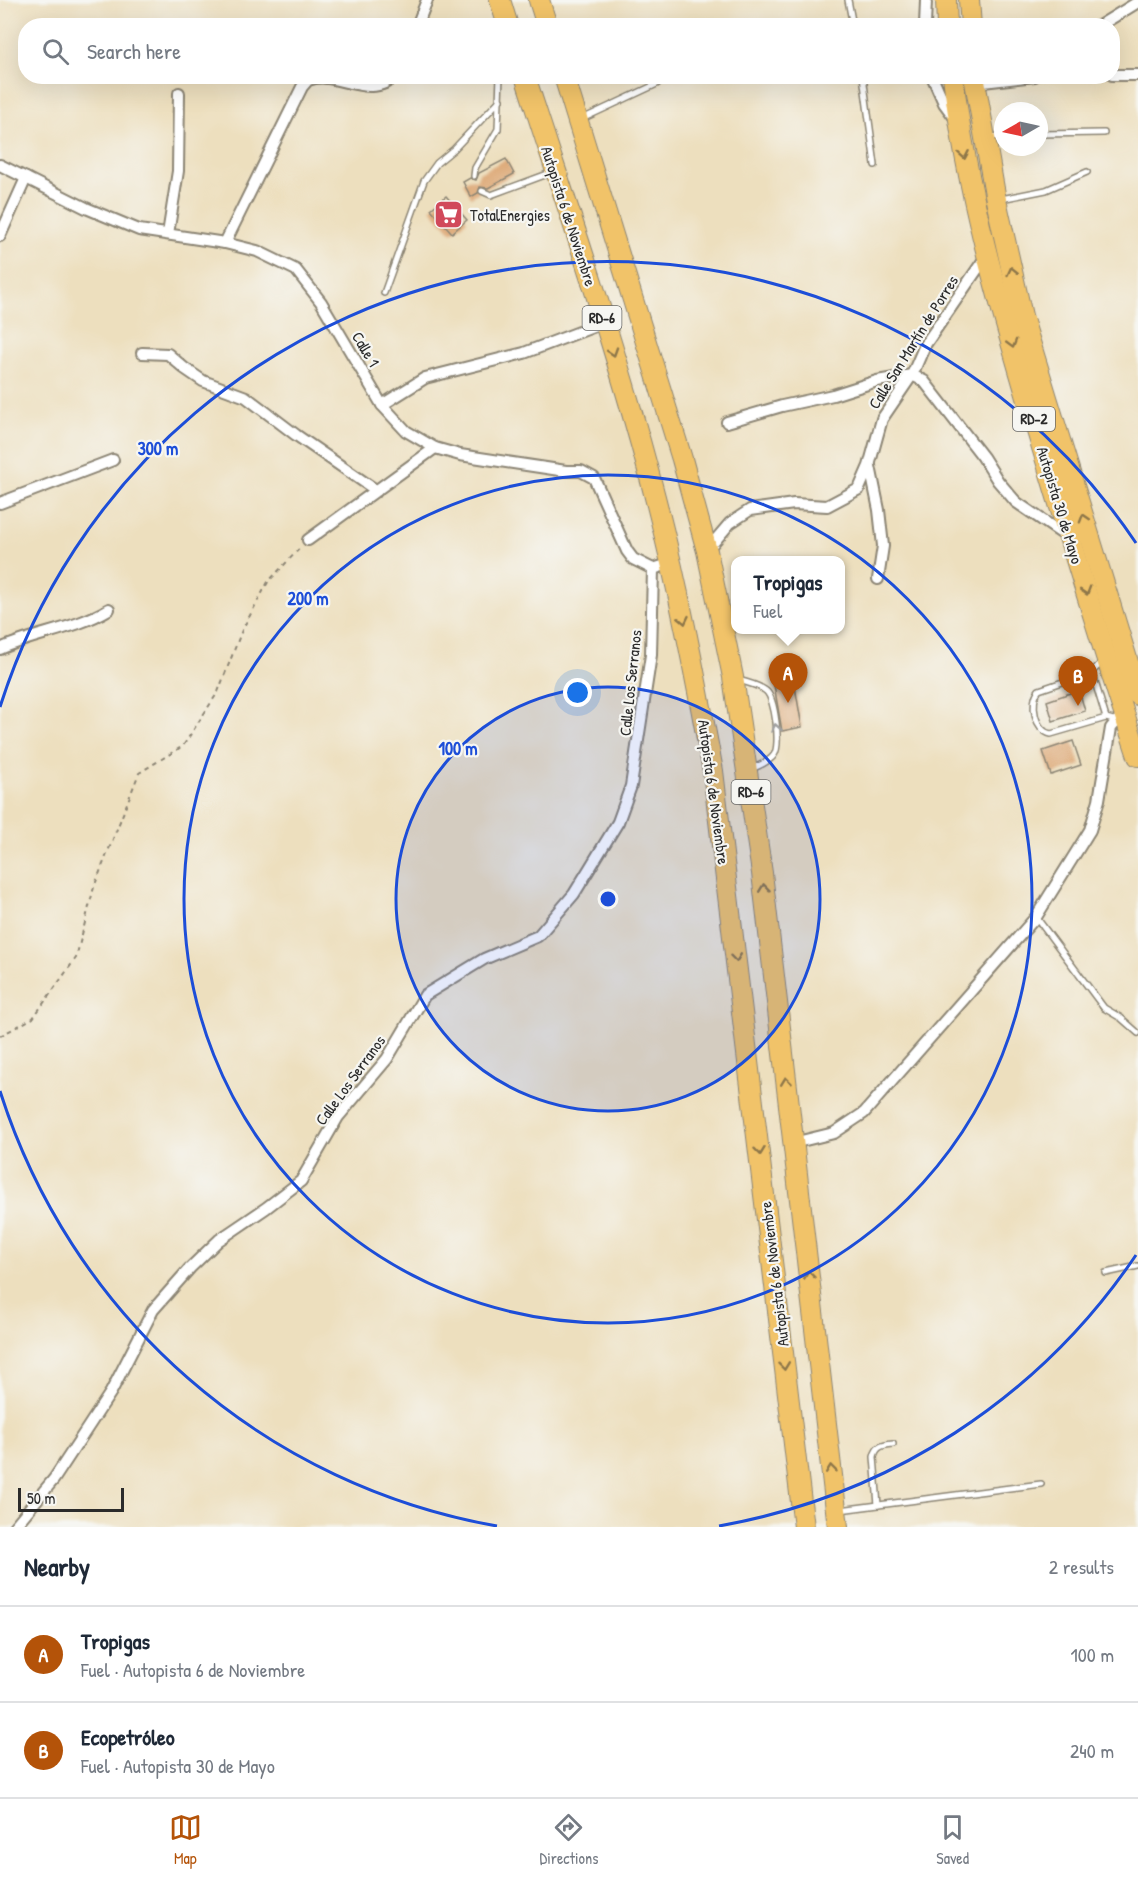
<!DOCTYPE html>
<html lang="en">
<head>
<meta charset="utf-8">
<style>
  :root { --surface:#fff; --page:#f6f6f7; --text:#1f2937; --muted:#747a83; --line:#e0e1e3; --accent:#b45309 }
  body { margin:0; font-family:"Patrick Hand",sans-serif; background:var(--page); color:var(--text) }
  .compass { position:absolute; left:994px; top:102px; width:54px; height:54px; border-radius:50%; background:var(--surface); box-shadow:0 6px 24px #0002; rotate:261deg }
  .scale { position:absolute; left:18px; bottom:15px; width:106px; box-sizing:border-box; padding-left:6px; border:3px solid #2b2b2b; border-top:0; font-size:16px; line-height:21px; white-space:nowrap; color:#2b2b2b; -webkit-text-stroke:4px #f6f6f2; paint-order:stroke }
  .you { position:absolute; left:578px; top:693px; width:21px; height:21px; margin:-15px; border:4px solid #fff; border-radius:50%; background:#1a73e8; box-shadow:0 0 0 9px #1a73e833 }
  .badge { display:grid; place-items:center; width:39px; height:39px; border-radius:50%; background:var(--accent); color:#fff; font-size:20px; font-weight:700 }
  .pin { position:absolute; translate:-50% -50px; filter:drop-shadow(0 2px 3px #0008) }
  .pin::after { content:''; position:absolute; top:32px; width:21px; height:18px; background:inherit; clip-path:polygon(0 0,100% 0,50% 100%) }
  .popup { position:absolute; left:731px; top:556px; width:114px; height:78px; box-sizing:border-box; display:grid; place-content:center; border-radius:12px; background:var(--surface); filter:drop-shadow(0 2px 4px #0005); font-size:20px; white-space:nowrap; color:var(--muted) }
  .popup b { font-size:22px; color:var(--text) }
  .popup::after { content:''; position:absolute; left:50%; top:100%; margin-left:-12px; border:12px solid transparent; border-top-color:var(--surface) }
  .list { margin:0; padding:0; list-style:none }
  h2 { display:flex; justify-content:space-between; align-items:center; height:78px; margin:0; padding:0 24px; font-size:26px }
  h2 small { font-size:20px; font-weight:400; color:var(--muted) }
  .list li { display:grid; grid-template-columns:39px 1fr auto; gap:18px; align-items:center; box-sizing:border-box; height:96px; padding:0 24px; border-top:2px solid var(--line) }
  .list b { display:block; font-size:22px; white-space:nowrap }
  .list p { margin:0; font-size:20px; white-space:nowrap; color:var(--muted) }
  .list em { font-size:20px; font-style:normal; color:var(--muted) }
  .icon { flex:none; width:33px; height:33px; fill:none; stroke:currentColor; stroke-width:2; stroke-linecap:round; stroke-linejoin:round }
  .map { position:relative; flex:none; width:1138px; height:1527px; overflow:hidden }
  .search { position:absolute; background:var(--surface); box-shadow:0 6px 24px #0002; left:18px; right:18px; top:18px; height:66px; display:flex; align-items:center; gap:15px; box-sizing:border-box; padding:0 21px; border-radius:24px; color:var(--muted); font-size:22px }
  .sheet { height:270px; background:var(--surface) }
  nav { display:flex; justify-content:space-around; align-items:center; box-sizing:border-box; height:84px; border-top:2px solid var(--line); background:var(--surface); font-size:16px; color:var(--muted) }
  nav a { display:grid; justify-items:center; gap:3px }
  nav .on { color:var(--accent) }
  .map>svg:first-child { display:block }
</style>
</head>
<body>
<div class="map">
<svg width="1138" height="1527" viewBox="0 0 1138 1527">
  <rect width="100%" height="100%" fill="#f6f6f2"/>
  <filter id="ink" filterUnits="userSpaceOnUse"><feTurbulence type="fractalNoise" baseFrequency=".0167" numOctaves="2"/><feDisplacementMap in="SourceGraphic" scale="12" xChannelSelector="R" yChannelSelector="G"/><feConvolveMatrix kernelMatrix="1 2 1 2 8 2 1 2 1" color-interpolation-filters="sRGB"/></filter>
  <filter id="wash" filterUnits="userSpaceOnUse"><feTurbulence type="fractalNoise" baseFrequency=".008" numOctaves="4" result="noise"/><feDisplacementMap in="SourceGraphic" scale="24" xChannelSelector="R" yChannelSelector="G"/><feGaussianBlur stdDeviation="1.35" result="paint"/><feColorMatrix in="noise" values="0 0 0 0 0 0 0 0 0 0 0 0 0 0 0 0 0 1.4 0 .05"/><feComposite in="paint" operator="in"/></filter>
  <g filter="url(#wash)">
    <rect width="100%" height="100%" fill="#eddfbe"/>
    <g id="blocks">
      <!-- building -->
      <g fill="#deab7a">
        <polygon points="506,159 514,174 488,188 480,187 478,193 471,197 463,182 470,178 476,180 479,173"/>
        <polygon points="446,196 467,220 452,233 431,209"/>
        <polygon points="793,675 802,727 782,731 773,679"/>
        <polygon points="1079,690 1085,711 1053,721 1047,701"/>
        <polygon points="1073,741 1081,765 1051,775 1043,751"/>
      </g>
    </g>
  </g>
  <g filter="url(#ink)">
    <use href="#blocks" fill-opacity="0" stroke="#8c8574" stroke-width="1.5"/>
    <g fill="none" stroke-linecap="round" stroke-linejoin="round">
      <defs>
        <g id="lane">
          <polyline points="848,0 853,26"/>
          <polyline points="863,76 875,165"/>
          <polyline points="582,119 657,84"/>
          <polyline points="1039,134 1104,133"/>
          <polyline points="989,137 1003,136"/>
          <polyline points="474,176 475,168 498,129 500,76"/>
          <polyline points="482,191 491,195 553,172"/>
          <polyline points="1001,199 1046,190 1087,172"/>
          <polyline points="384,293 424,181 437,163 454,149 500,100"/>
          <path d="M1103,661L1092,672L1039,690C1029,702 1035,731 1051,734L1106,718L1117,721"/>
          <polyline points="1092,672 1106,718"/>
          <path d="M739,680C747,683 759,685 766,691C775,698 781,746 774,755C770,762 757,766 750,770"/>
          <polyline points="1036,917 1104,1008 1121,1018 1138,1033"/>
          <polyline points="1106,1273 1138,1266"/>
          <path d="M878,1505L874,1457C876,1446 883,1445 893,1444"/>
          <polyline points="840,1510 1041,1484"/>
        </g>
        <g id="street">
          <polyline points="417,26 427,0"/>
          <polyline points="925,26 926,0"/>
          <polyline points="1099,26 1138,2"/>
          <polyline points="1112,75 1138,75"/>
          <polyline points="932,76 944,103 955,118"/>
          <polyline points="974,83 1035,76"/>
          <polyline points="0,165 86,208 139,230 225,243 257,251 296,270 321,302 382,405 406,431 435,448 460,455 566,471 581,471 594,478 627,551 633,559 653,569 672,563"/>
          <polyline points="168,234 178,171 179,93"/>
          <polyline points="0,236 26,178"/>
          <path d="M225,243L302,87L308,80C314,78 321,77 327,78C346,80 379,96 393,76"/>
          <polyline points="142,353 168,354 184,368 203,381 246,397 296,435 377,491"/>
          <polyline points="382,405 425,378 524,353 603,323"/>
          <polyline points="727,422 782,406 833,395 877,381 912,375 924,381 983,457 998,481 1016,502 1067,537"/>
          <polyline points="870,466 879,510 883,546 878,579"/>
          <polyline points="0,503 113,460"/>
          <polyline points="308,540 435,448"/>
          <polyline points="707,550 730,523 750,510 794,504 827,506 859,489 869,466 882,419 912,375 925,345 987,255"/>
          <path d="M0,649C36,633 76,629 109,609"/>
          <polyline points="793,1143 834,1133 864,1113 1036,917 1090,830 1099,800 1111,728 1117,721 1125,717"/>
          <polyline points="14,1527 54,1479 111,1392 153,1310 190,1268 219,1240 266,1208 301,1181 338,1117 387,1059 425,995 484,959 538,936 574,894 618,822 631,786 651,655 653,569"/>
        </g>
        <g id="highway">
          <polyline points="500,0 508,26"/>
          <polyline points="539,0 547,26"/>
          <polyline points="946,0 947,26"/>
          <polyline points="969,0 971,26"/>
          <path d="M525,76C570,216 620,359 656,501C679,590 696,680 713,771L804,1527"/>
          <polyline points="564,76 682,459 707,551 733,677 762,873 838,1527"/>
          <path d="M953,76C967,196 1000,306 1034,421C1068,533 1101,645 1138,756"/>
          <polyline points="974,76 996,200 1022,316 1138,695"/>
        </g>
      </defs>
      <!-- lane casing -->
      <use href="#lane" stroke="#8c8574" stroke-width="8"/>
      <!-- street casing -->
      <use href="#street" stroke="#8c8574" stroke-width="14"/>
      <!-- highway casing -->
      <use href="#highway" stroke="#8c8574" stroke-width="22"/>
      <!-- path -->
      <polyline stroke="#8c8574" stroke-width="2" stroke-dasharray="4.5 4.5" stroke-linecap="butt" points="0,1036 33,1018 76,958 94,887 139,773 183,746 218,692 242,630 268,582 300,548"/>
      <!-- lane -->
      <use href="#lane" stroke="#fff" stroke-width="5"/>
      <!-- street -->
      <use href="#street" stroke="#fff" stroke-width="10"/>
      <!-- highway -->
      <use href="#highway" stroke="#f1c369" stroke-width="20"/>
    </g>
    <!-- one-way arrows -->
    <defs><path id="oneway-chevron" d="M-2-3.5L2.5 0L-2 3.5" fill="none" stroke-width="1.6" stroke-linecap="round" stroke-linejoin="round" transform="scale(1.5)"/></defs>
    <g stroke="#8e774a">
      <use href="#oneway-chevron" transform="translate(964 155) rotate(80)"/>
      <use href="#oneway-chevron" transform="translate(1012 271) rotate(-103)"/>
      <use href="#oneway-chevron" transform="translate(1012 344) rotate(74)"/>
      <use href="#oneway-chevron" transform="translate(613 352) rotate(72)"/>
      <use href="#oneway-chevron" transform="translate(1084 518) rotate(-107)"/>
      <use href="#oneway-chevron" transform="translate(1086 591) rotate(73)"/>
      <use href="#oneway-chevron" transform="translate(684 620) rotate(78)"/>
      <use href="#oneway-chevron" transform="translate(764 888) rotate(-97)"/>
      <use href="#oneway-chevron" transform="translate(736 958) rotate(83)"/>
      <use href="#oneway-chevron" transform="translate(786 1081) rotate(-97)"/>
      <use href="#oneway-chevron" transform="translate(760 1151) rotate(83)"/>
      <use href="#oneway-chevron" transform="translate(809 1275) rotate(-97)"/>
      <use href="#oneway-chevron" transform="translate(784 1366) rotate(83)"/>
      <use href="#oneway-chevron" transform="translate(831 1469) rotate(-97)"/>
    </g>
    <use stroke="#a0a0a0" href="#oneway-chevron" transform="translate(776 728) rotate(-100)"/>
  </g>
  <!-- distance rings -->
  <circle cx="608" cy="899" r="212" fill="#1d4ed8" fill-opacity=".12"/>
  <g fill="none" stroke="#1d4ed8" stroke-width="3">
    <circle cx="608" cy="899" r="212"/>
    <circle cx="608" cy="899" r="424"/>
    <path d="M1136 1255A637 637 0 0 1 719 1526M497 1526A637 637 0 0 1 0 1091M0 707A637 637 0 0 1 1136 543"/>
  </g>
  <!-- icons -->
  <defs>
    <symbol id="supermarket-square" viewBox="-11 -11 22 22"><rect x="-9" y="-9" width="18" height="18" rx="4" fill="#d1495b" stroke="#f6f6f2"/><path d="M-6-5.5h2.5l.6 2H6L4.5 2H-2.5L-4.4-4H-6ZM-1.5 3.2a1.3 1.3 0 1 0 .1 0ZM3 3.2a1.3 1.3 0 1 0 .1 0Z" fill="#fff"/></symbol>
  </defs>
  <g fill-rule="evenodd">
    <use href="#supermarket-square" x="432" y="198" width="33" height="33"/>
  </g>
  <g text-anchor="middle" stroke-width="4.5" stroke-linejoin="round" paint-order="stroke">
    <!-- shield labels -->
    <g fill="#f6f6f2" stroke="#686867" stroke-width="1.5">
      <rect x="582.5" y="306" width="39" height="24" rx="4.5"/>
      <rect x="1013" y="407" width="42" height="24" rx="4.5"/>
      <rect x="731.5" y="780" width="39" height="24" rx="4.5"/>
    </g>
    <g font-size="15" font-weight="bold" fill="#2b2b2b">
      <text x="602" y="323">RD-6</text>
      <text x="1034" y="424">RD-2</text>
      <text x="751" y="797">RD-6</text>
    </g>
    <!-- poi labels -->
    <g font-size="16" fill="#2b2b2b" stroke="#f6f6f2" text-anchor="start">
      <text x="470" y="221">TotalEnergies</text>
    </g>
    <!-- street labels -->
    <g font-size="16" fill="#2b2b2b" stroke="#f6f6f2">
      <text transform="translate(569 216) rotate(72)" y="6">Autopista 6 de Noviembre</text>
      <text transform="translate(913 342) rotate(-58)" y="6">Calle San Martín de Porres</text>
      <text transform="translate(366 349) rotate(59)" y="6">Calle 1</text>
      <text transform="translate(1060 505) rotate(73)" y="6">Autopista 30 de Mayo</text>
      <text transform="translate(630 683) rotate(-84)" y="6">Calle Los Serranos</text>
      <text transform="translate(714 792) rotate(82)" y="6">Autopista 6 de Noviembre</text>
      <text transform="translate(350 1080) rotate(-54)" y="6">Calle Los Serranos</text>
      <text transform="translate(774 1274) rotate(-97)" y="6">Autopista 6 de Noviembre</text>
    </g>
  </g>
  <circle cx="608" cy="899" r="9" fill="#1d4ed8" stroke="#f6f6f2" stroke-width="3"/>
  <g font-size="18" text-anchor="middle" font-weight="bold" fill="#1d4ed8" stroke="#f6f6f2" stroke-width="4.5" stroke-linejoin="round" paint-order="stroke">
    <text x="158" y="455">300 m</text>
    <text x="308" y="605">200 m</text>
    <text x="458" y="755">100 m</text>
  </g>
</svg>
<svg class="compass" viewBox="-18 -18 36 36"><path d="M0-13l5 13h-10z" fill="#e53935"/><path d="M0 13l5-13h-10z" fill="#747a83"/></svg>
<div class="scale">50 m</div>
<div class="you"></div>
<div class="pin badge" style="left:788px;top:703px">A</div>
<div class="popup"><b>Tropigas</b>Fuel</div>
<div class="pin badge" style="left:1078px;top:706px">B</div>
<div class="search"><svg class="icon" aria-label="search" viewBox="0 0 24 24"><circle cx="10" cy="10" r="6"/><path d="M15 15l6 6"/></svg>Search here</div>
</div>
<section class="sheet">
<h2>Nearby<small>2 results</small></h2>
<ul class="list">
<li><span class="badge">A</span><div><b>Tropigas</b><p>Fuel · Autopista 6 de Noviembre</p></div><em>100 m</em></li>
<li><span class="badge">B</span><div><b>Ecopetróleo</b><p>Fuel · Autopista 30 de Mayo</p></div><em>240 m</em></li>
</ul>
</section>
<nav>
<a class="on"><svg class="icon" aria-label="map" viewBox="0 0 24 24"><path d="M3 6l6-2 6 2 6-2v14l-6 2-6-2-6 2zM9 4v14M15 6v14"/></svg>Map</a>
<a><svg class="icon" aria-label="directions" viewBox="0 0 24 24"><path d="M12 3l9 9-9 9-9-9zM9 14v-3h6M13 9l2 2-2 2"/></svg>Directions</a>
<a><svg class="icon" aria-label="saved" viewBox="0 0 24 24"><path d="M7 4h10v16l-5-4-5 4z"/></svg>Saved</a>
</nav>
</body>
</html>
